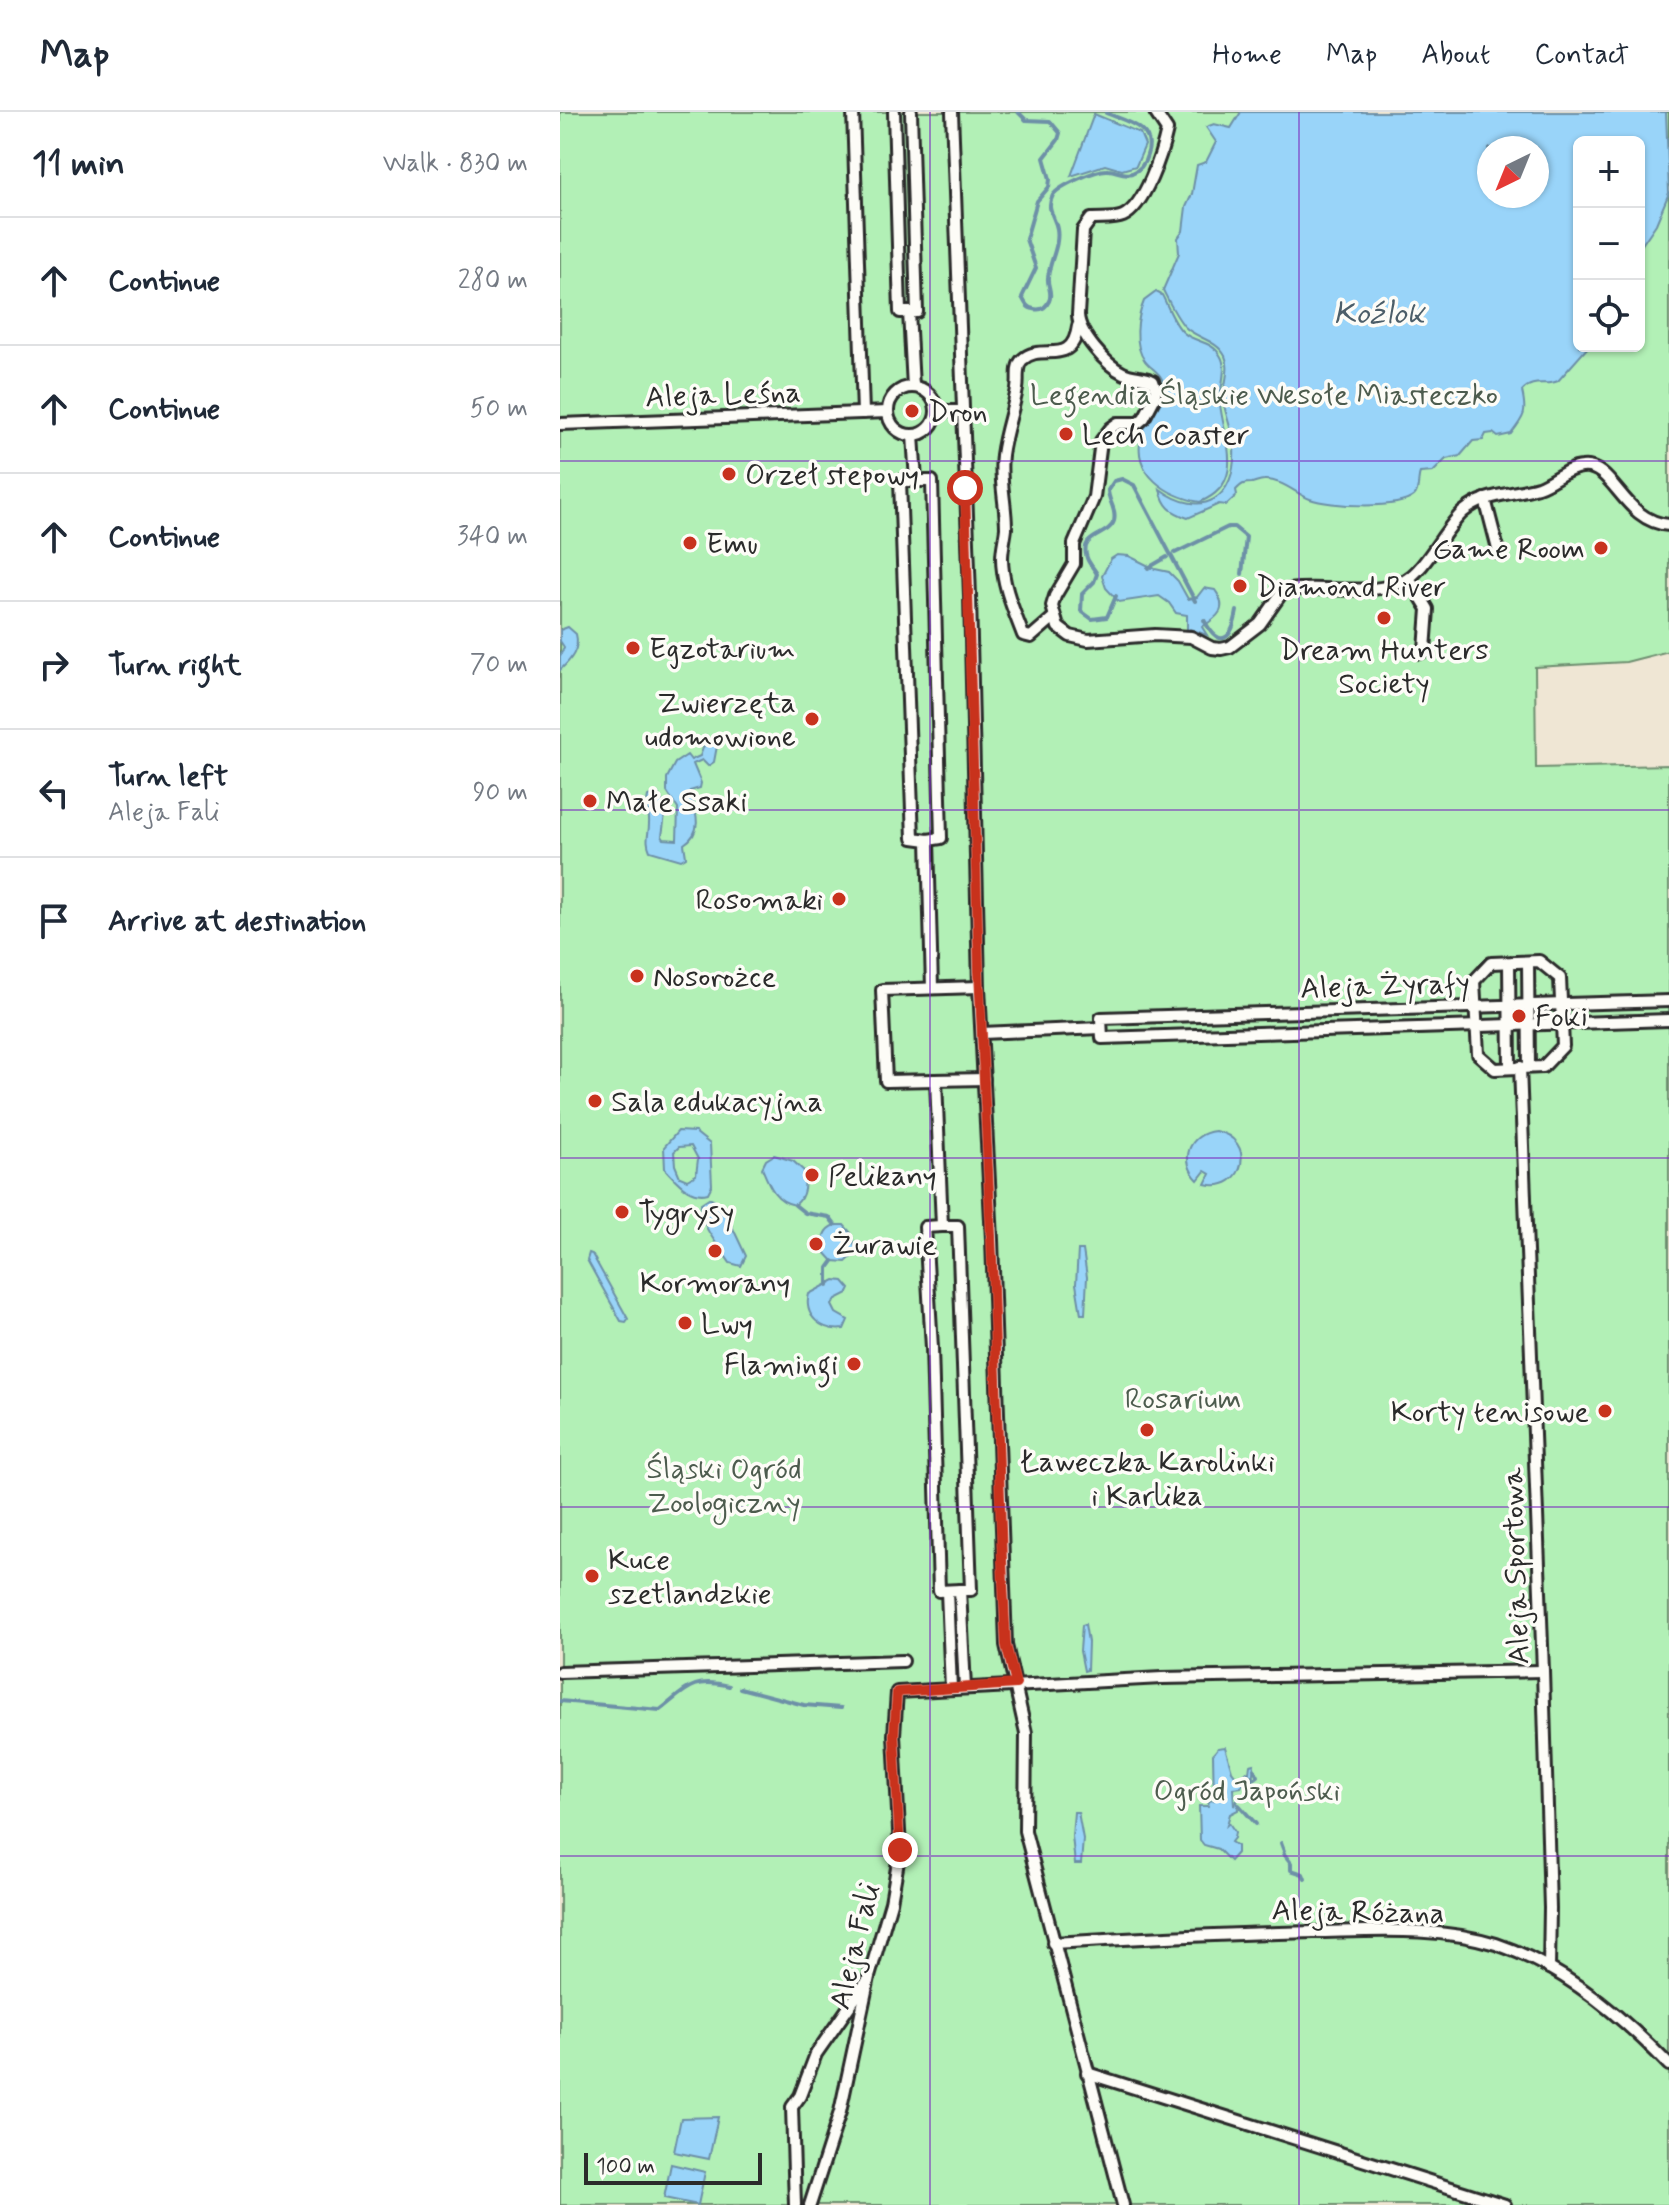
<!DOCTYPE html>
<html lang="en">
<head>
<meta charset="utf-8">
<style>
  :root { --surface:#fff; --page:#f2f2f3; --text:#1f2937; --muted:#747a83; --line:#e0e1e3 }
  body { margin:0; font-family:Mynerve,sans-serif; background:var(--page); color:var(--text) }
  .controls { position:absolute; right:24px; top:24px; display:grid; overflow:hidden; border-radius:12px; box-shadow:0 2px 6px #0004 }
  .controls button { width:72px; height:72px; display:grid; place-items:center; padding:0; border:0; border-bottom:2px solid var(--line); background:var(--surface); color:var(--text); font:40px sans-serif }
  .compass { position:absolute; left:917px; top:24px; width:72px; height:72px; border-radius:50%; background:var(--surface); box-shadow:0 2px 6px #0004; rotate:223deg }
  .scale { position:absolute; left:24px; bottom:20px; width:178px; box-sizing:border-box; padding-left:8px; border:4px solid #2b2b2b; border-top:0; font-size:22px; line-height:28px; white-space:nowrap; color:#2b2b2b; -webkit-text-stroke:6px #fdfcf7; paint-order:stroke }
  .stop { position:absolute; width:24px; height:24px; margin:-18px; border:6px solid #c8321e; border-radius:50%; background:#fff }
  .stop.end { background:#c8321e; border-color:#fff; box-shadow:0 2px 8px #0008 }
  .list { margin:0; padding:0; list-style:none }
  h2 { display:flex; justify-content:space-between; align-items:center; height:104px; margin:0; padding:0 32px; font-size:34px }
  h2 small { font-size:26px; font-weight:400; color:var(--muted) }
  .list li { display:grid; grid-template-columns:52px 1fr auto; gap:24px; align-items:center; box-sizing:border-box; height:128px; padding:0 32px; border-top:2px solid var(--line) }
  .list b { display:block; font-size:30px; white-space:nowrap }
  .list p { margin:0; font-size:26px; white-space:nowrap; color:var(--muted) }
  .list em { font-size:26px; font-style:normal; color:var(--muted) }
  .icon { flex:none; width:44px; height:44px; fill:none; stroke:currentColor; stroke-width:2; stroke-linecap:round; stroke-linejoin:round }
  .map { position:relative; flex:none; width:1109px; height:2093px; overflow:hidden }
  header { display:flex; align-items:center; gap:48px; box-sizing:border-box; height:112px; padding:0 40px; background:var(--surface); border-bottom:2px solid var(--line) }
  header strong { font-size:38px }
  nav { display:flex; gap:44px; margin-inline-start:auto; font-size:28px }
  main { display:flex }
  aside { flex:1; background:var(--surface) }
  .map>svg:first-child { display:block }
</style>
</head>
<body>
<header>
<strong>Map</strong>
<nav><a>Home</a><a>Map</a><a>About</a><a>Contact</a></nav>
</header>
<main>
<aside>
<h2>11 min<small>Walk · 830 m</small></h2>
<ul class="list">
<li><svg class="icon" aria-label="ahead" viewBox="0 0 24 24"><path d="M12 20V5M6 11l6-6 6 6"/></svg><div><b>Continue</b></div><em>280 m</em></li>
<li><svg class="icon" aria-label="ahead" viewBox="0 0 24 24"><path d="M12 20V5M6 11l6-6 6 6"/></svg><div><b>Continue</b></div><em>50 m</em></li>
<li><svg class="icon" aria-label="ahead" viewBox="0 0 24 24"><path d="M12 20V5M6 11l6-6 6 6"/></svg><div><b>Continue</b></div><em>340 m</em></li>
<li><svg class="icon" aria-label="right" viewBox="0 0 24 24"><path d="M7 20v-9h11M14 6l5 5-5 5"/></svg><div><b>Turn right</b></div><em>70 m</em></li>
<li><svg class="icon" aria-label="left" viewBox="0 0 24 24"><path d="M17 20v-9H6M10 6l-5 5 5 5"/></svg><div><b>Turn left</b><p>Aleja Fali</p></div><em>90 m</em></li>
<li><svg class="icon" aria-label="arrive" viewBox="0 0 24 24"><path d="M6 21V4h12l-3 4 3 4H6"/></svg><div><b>Arrive at destination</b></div></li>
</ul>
</aside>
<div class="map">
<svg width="1109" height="2093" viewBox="0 0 1109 2093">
  <rect width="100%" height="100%" fill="#efe6d4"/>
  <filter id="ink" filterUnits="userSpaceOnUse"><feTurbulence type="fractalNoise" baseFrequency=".0125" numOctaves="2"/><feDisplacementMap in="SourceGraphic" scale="16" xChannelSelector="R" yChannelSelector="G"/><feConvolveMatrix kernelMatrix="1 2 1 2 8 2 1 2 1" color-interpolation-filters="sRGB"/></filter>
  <g filter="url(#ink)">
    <!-- green -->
    <path fill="#b2f0b6" stroke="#6e8e70" stroke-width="2" fill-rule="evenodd" d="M0,0H1109V539L1066,550L975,555L976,656L1109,653V2093H0ZM1019,30H1079V234H1019ZM929,36H977V84H929Z"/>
    <!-- water -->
    <g fill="#99d4f9" stroke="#6d90a7" stroke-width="2" fill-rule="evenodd">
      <path d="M681,0H1106L1109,81L1096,112L1079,137V30H1019V234H1029L998,269C985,275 974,266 962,279C967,301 965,304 951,322L938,325L933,321L926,322L923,328L913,329L900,344L886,347L873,360L860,361C857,368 860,379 854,384C838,398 769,394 750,387C735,381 721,367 704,368C700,368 696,370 692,371C683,371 682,372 676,378L677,383L666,393L659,392L628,406C611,400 604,395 600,377C642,408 677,387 674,335C673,321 667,307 664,293C661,278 672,258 665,244C657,228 636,226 625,215C616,205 609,190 603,178L619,141L618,126L623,119L626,95L632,82L637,53L646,50L656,30L646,15L654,12L671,16ZM929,36H977V84H929Z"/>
      <polygon points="534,2 580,21 585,33 576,54 562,58 545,53 511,64"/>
      <path d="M596,180L602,183C608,194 614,213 624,221C634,230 652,229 660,243C669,257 659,276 660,292C664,328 687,371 640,390C608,384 572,363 581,324C586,307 606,293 604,273C603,262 591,257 585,249C573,233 577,206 584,189Z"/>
      <path d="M557,443L569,444L595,457L609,460L618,469L628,487L637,485L644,476L655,478C669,497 658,505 642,515L647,523L630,517L627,519V503L616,501L609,491L599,484L559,490L546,476L542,464L551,447Z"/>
      <path d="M8,515L16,522C20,537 11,548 0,558V544L4,535L0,529V518Z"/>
      <path d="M152,626L156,627L157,634L154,650L148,654L142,648L133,652L141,671L140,676L130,679C135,698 145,719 124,732L126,745L121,748L90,739C85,728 89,722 89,712C90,701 85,694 88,684L97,681C109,695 104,707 102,724L104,727L117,728L118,697L107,680V666L115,651L127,643L131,648L140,644L146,628Z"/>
      <path d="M118,1019L135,1020L150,1032L152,1073L148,1081C129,1086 117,1069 105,1057L104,1035ZM131,1034L138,1047L136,1063L127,1068L120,1065L115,1053L114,1040L119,1035Z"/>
      <path d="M655,1019C697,1026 686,1082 645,1072L650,1062L645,1059L638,1068C619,1049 628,1022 655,1019Z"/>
      <path d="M214,1043L233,1049L244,1059C245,1072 246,1084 235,1093C215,1090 209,1073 202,1056L206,1048Z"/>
      <path d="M149,1086L162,1093L186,1144L181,1154L170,1151C159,1134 138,1112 141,1091Z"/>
      <path d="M275,1113H284L291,1121L297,1140L286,1150L273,1149L263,1138C262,1127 263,1117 275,1113Z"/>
      <polygon points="518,1138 523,1138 527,1165 525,1202 521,1202 516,1172"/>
      <polygon points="29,1141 32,1142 68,1207 66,1210 61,1209 27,1148"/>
      <path d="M275,1168L283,1169L290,1177L288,1181L276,1187L272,1193L276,1201L288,1208L284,1217C262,1220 243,1204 249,1182Z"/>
      <polygon points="525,1512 528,1530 527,1558 524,1559 520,1539 522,1513"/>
      <polygon points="665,1635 672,1659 678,1667 686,1660 689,1661 690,1653 694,1652 692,1669 690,1666 686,1667 681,1675 673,1676 674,1694 677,1687 678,1698 670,1702 667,1713 669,1711 675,1720 674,1726 671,1730 677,1734 677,1741 670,1749 658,1737 644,1733 640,1728 639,1694 648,1694 649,1689 654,1688 653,1642 658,1636"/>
      <polygon points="514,1700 518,1700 523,1727 521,1752 515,1752 512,1724"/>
      <polygon points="158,2005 149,2047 114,2040 121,2006"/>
      <polygon points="111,2052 145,2060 138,2093 104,2086"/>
    </g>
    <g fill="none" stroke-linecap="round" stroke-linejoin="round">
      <!-- stream -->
      <g stroke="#6d90a7" stroke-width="4">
        <path d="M458,0L466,8L490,9L500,21L498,28L484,46L490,67L489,75L477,89L466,127L476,156L462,185C465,191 467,196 474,197C481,199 486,195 489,189C493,181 487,174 488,166C489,150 500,134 497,117C495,104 485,98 493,83C499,74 537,57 548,58C557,58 563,64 572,61C580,58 585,51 587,43C597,15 565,9 546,1"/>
        <polyline points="615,441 668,415 674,415 686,425 682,462"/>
        <polyline points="588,456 607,445"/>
        <path d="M556,484L547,505L532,507L521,499L522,482L534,470L537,462C534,456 529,452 527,446C518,422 549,425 554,409C557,397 548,389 548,378L554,369L562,367L574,373L635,489"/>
        <path d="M644,508C660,538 672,528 677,499"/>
        <polyline points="235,1093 245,1101 269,1105 275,1113"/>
        <polyline points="268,1173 268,1156 273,1149"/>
        <polyline points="180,1576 244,1593 281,1596"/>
        <path d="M0,1589L100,1598C127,1577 133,1565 169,1574"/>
        <polyline points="691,1664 694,1667 698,1664 694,1657"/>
        <polyline points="679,1693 696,1712"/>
        <polyline points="721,1731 724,1739"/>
        <polyline points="724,1742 731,1751 731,1758 743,1762 745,1767"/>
      </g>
      <defs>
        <g id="pedestrian">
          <polyline points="293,0 303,301"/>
          <polyline points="334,0 340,200 349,200"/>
          <polyline points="351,0 357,200 349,200 353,275"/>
          <polyline points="392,0 410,484 419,875 432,1128 446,1533 466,1621 465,1719 563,2093"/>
          <path d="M595,0L607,18C602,41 585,94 563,104C554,108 541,106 531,107L523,118L518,203C519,222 546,253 563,261C573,266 584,264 593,269L596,278L594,287L584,306L578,311H558L551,316L541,329L534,385L514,432V452L495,484L492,494L498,515L510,524L528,528L595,523L631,525L652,536L661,537L670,535L700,512L721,482L729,478C763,473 813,485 844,469C865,459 884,417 903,400C925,381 952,383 978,375C993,370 1006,356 1022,355C1054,351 1062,409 1109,413"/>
          <circle cx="352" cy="299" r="24"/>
          <polyline points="377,299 401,299"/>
          <polyline points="0,312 328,300"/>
          <polyline points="353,323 356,369"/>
          <polyline points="925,387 939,441"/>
          <polyline points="849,466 868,497 865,538 860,541"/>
          <path d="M494,505L471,525L463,523C454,499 442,473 442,446C442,436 445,426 446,416C446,391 439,368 442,343C445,320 453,299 457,277C459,267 455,255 462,248C481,229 512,257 518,214"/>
          <polyline points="368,728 353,726 340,369 372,369 381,726 368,728 372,876"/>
          <polygon points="979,849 1000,866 1003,934 983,955 935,957 918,942 914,869 931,851"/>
          <polyline points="968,850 969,955"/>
          <polyline points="949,851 950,956"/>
          <polyline points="419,875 322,878 326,969 424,967"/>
          <polyline points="1109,889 541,906 542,926 1109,908"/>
          <polyline points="422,921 541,916"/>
          <polyline points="960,955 983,1559 990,1796 989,1856"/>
          <polyline points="376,968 382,1114 398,1114 411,1478 400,1478"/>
          <polyline points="382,1114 365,1115 372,1236 379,1479 400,1478 405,1576"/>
          <polyline points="387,1479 391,1577"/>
          <polyline points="0,1560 343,1549"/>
          <path d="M493,1831C580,1826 667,1822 754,1820C814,1819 878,1814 936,1832C1003,1854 1061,1903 1109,1953"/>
          <polyline points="527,1961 945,2093"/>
          <polyline points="235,2093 232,1995 240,1984 256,1942 307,1869"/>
          <polyline points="250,2093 280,2000 309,1865 331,1790 340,1738 334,1623 337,1580 602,1566 983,1559"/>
        </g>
      </defs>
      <!-- pedestrian casing -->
      <use href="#pedestrian" stroke="#2b2b2b" stroke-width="16"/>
      <!-- pedestrian -->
      <use href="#pedestrian" stroke="#fdfcf7" stroke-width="10"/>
    </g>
  </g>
  <g fill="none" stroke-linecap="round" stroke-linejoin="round" filter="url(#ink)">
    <!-- route -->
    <polyline stroke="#c8321e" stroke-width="10" points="340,1738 334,1623 337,1580 456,1572 446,1533 442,1448 432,1146 419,859 405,376"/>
  </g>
  <!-- grid -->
  <path fill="none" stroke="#7b2cbf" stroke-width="2" stroke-opacity="0.55" d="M370,0V2093M739,0V2093M0,349H1109M0,698H1109M0,1046H1109M0,1395H1109M0,1744H1109"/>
  <!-- markers -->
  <g fill="#c8321e" stroke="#fdfcf7" stroke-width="3">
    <circle cx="352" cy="299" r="8"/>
    <circle cx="506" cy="322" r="8"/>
    <circle cx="169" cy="362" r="8"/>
    <circle cx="130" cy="431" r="8"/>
    <circle cx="1041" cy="436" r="8"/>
    <circle cx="680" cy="474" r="8"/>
    <circle cx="824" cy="506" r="8"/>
    <circle cx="73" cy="536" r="8"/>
    <circle cx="252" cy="607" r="8"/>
    <circle cx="30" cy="689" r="8"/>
    <circle cx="279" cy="787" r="8"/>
    <circle cx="77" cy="864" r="8"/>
    <circle cx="959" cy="904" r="8"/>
    <circle cx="35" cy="989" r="8"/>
    <circle cx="252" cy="1063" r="8"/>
    <circle cx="62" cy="1100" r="8"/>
    <circle cx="256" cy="1132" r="8"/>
    <circle cx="155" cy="1139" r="8"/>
    <circle cx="125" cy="1211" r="8"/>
    <circle cx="294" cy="1252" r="8"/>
    <circle cx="1045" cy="1299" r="8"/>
    <circle cx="587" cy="1318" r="8"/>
    <circle cx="32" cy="1464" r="8"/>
  </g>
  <g text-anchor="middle" stroke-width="7" stroke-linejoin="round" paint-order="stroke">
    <!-- street labels -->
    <g font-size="30" fill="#2b2b2b" stroke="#fdfcf7">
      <text transform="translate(163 282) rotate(-2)" y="10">Aleja Leśna</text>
      <text transform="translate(825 873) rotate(-2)" y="10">Aleja Żyrafy</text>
      <text transform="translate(955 1454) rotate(-92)" y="10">Aleja Sportowa</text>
      <text transform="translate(798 1799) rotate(1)" y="10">Aleja Różana</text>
      <text transform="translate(294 1834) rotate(-76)" y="10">Aleja Fali</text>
    </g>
    <!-- park labels -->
    <g font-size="30" fill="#4d5c4e" stroke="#fdfcf7">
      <text x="704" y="292">Legendia Śląskie Wesołe Miasteczko</text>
      <text x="623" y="1296">Rosarium</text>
      <text x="164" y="1366">Śląski Ogród<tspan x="164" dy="34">Zoologiczny</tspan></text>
      <text x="687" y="1688">Ogród Japoński</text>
    </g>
    <!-- poi labels -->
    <g font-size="30" fill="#2b2b2b" stroke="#fdfcf7" text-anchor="start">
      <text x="368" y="309">Dron</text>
      <text x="522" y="332">Lech Coaster</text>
      <text x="185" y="372">Orzeł stepowy</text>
      <text x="146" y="441">Emu</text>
      <text x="1025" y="446" text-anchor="end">Game Room</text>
      <text x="696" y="484">Diamond River</text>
      <text x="89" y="546">Egzotarium</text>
      <text x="824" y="547" text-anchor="middle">Dream Hunters<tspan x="824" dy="34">Society</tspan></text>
      <text x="236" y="600" text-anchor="end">Zwierzęta<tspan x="236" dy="34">udomowione</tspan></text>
      <text x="46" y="699">Małe Ssaki</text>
      <text x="263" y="797" text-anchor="end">Rosomaki</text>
      <text x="93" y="874">Nosorożce</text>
      <text x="975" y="914">Foki</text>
      <text x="51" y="999">Sala edukacyjna</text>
      <text x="268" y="1073">Pelikany</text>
      <text x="78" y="1110">Tygrysy</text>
      <text x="272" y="1142">Żurawie</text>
      <text x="155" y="1180" text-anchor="middle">Kormorany</text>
      <text x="141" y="1221">Lwy</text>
      <text x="278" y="1262" text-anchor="end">Flamingi</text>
      <text x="1029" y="1309" text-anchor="end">Korty tenisowe</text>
      <text x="587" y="1359" text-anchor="middle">Ławeczka Karolinki<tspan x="587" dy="34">i Karlika</tspan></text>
      <text x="48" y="1457">Kuce<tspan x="48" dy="34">szetlandzkie</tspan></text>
    </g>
    <!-- water labels -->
    <g font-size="32" font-style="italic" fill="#4c5e69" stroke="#fdfcf7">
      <text x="819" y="211">Koźlok</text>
    </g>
  </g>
</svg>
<div class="controls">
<button>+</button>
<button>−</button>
<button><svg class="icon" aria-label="locate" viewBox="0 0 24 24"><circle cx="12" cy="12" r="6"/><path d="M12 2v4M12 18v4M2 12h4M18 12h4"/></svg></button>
</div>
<svg class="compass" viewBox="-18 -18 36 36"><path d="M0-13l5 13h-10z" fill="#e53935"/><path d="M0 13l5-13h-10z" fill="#747a83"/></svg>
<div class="scale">100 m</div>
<div class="stop" style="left:405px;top:376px"></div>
<div class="stop end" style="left:340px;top:1738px"></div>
</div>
</main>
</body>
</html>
